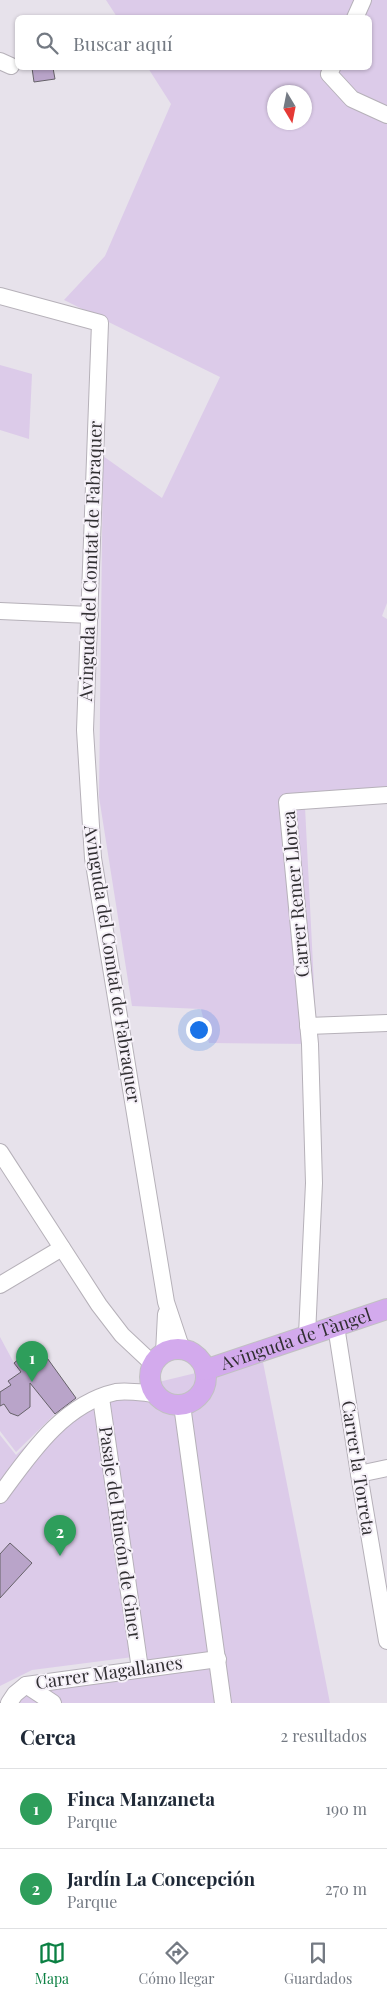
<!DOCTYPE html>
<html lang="es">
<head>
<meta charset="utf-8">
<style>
  :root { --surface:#fff; --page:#f2f2f3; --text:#1f2937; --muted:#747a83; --line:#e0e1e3; --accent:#0b8043 }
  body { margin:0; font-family:"Playfair Display",serif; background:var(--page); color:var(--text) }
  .compass { position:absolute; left:267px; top:85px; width:45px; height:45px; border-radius:50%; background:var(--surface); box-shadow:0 1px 4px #0004; rotate:170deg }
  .you { position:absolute; left:198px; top:1029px; width:18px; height:18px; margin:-12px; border:4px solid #fff; border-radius:50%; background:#1a73e8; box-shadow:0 0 0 8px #1a73e833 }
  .badge { display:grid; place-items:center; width:32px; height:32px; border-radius:50%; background:var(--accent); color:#fff; font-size:16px; font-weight:700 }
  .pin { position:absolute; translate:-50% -41px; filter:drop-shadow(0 1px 2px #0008) }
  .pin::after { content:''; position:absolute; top:26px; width:18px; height:15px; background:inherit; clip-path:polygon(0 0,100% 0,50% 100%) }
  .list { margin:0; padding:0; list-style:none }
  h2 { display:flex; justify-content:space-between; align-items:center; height:65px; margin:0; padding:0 20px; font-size:21px }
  h2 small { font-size:16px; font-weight:400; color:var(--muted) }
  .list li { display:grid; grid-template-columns:32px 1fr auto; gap:15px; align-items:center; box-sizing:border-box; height:80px; padding:0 20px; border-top:1px solid var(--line) }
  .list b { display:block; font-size:19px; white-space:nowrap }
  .list p { margin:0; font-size:16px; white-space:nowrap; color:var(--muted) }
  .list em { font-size:16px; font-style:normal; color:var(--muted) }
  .icon { flex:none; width:28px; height:28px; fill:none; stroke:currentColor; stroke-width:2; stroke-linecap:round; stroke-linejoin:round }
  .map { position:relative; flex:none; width:387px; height:1703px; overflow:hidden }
  .search { position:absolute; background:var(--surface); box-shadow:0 1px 4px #0004; left:15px; right:15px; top:15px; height:55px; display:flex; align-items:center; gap:12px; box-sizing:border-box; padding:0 18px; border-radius:8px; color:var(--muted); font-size:19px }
  .sheet { height:225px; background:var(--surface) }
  nav { display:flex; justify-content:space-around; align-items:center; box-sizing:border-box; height:70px; border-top:1px solid var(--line); background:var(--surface); font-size:14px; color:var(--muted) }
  nav a { display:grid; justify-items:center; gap:2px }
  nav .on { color:var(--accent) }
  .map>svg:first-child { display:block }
</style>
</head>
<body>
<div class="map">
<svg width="387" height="1703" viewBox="0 0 387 1703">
  <rect width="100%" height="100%" fill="#e7e2eb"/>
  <!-- green -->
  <g fill="#dccbe9" fill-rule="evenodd">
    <path d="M106,0H387V603L382,616L387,619V796L305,807L317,1044L209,1043L201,1009L132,1006L99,797L103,456L162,498L220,377L64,300L105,256L171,104L148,68H370V18L117,17ZM274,92H304V122H274Z"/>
    <polygon points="0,365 32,374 29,439 0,430"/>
    <polygon points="0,1337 14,1363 37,1344 77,1400 55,1414 16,1452 0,1431"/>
    <polygon points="262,1357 330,1703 13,1703 26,1685 139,1669 133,1657 32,1670 0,1686 0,1435 16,1455 48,1424 117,1392"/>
  </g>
  <!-- building -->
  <g fill="#b9a4c9" stroke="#666269">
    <polygon points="32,68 53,68 55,79 34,82"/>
    <polygon points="37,1344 76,1398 55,1414 30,1383 30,1407 18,1416 10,1413 4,1404 0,1406 0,1392 11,1385 8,1381 21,1372 14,1363"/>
    <polygon points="10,1543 32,1563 0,1598 0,1554"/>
  </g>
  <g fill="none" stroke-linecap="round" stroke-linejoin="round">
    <defs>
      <g id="minor">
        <polyline points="355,18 363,0"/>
        <polyline points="0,61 11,66"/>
        <polyline points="332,68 329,74 352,99 387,115"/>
        <polyline points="0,296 100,323 85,730 93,858 166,1302 182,1350"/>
        <polyline points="0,611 90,615"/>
        <polyline points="308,1026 387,1023"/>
        <polyline points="0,1152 99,1305 122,1335 154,1365"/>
        <polyline points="0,1285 62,1248"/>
        <polyline points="336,1326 359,1474 387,1641"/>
        <polyline points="307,1335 314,1183 310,1044 287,802 387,795"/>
        <polyline points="164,1353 166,1314"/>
        <polyline points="101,1398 140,1669"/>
        <polyline points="182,1405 223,1703"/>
        <polyline points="359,1474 387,1468"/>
        <path d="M0,1495C30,1454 63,1404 116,1392C128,1390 143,1393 155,1394"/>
        <polyline points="26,1685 53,1703"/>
        <polyline points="9,1703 15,1694 26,1685 218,1659"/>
      </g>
      <g id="major">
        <circle cx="178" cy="1377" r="28"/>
        <path id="s1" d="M205,1370L387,1309"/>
      </g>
    </defs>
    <!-- minor casing -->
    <use href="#minor" stroke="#b6b1b9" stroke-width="18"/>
    <!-- major casing -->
    <use href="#major" stroke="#c1c1c2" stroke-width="22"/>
    <!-- minor -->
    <use href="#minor" stroke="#fff" stroke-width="16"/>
    <!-- major -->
    <use href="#major" stroke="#d3aaed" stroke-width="20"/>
  </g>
  <g text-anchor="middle" stroke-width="4" stroke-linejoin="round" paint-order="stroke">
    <!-- street labels -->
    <g font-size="18" fill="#312f32" stroke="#f5f0f8">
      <text transform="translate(91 561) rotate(-88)" y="6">Avinguda del Comtat de Fabraquer</text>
      <text transform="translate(296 894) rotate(-95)" y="6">Carrer Remer Llorca</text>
      <text transform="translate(112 964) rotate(81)" y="6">Avinguda del Comtat de Fabraquer</text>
      <text dy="6" stroke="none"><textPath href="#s1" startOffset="96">Avinguda de Tàngel</textPath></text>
      <text transform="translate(358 1468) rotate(81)" y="6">Carrer la Torreta</text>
      <text transform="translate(120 1533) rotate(82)" y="6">Pasaje del Rincón de Giner</text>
      <text transform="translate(109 1673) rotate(-8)" y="6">Carrer Magallanes</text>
    </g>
  </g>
</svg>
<svg class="compass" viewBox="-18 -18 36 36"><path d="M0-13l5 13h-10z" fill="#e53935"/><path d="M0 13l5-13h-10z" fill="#747a83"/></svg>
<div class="you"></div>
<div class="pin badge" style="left:32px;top:1382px;background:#2e9e5b">1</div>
<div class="pin badge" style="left:60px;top:1556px;background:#2e9e5b">2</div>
<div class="search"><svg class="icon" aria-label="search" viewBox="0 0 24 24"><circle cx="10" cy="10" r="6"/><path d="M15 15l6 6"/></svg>Buscar aquí</div>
</div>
<section class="sheet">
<h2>Cerca<small>2 resultados</small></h2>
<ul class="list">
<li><span class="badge" style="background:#2e9e5b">1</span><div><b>Finca Manzaneta</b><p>Parque</p></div><em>190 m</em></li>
<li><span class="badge" style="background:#2e9e5b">2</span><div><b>Jardín La Concepción</b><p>Parque</p></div><em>270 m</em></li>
</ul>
</section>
<nav>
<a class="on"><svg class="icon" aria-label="map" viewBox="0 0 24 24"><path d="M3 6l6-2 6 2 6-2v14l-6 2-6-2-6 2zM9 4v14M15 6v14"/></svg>Mapa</a>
<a><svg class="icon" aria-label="directions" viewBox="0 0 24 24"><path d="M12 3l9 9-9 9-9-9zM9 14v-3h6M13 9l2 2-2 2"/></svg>Cómo llegar</a>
<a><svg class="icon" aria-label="saved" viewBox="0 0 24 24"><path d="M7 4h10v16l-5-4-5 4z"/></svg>Guardados</a>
</nav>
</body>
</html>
